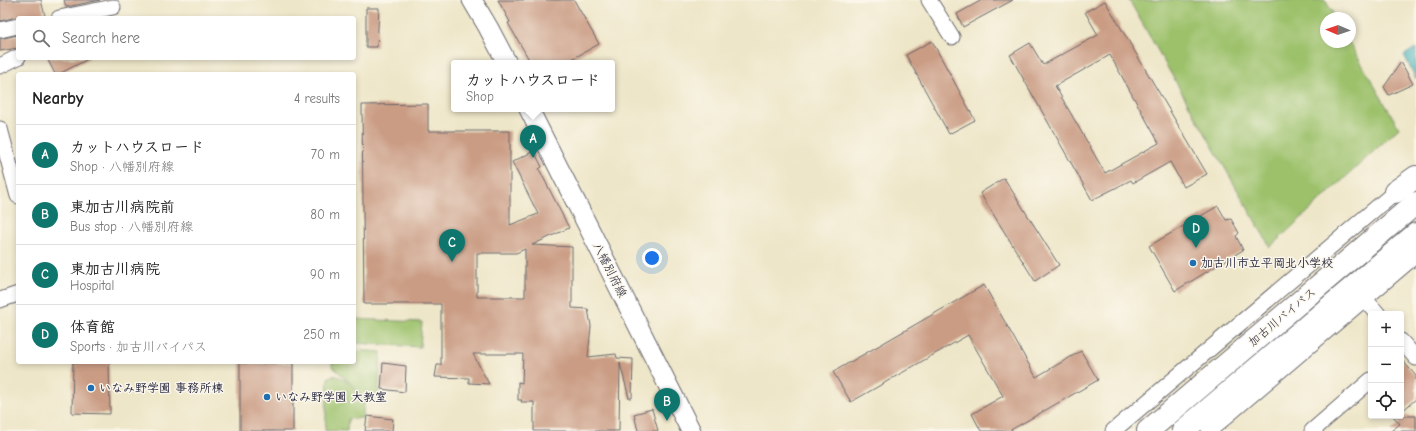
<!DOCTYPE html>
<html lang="en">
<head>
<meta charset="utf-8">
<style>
  :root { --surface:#fff; --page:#f6f6f6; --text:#222; --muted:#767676; --line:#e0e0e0; --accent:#0f766e }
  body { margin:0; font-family:"Comic Neue","Klee One",sans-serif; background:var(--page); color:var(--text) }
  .controls { position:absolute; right:12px; bottom:12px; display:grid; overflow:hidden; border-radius:4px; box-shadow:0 2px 6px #0003 }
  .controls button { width:36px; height:36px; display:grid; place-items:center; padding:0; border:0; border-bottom:1px solid var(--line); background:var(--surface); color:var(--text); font:20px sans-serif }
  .compass { position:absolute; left:1320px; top:12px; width:36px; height:36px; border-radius:50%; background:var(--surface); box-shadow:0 2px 6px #0003; rotate:272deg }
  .you { position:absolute; left:652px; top:258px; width:14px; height:14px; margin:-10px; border:3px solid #fff; border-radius:50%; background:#1a73e8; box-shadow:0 0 0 6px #1a73e833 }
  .badge { display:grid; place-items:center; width:26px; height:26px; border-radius:50%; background:var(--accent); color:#fff; font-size:13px; font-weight:700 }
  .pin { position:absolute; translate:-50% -33px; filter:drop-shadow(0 1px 2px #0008) }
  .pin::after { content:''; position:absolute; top:21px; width:14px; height:12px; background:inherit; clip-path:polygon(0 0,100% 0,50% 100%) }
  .popup { position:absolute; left:451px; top:60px; width:164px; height:52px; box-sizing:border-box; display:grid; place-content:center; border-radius:4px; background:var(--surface); filter:drop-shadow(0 1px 3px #0005); font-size:13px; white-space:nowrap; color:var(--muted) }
  .popup b { font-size:15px; color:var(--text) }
  .popup::after { content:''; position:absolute; left:50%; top:100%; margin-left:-8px; border:8px solid transparent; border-top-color:var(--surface) }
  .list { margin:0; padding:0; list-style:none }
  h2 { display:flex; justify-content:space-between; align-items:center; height:52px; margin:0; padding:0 16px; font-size:17px }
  h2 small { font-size:13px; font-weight:400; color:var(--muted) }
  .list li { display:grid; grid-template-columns:26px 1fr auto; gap:12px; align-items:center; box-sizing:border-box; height:60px; padding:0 16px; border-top:1px solid var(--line) }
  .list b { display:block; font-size:15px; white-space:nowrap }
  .list p { margin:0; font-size:13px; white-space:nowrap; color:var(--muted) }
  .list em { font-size:13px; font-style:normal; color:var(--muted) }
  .icon { flex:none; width:22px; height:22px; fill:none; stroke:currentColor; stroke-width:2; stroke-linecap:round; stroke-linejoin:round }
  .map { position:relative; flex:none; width:1416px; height:431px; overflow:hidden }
  .search { position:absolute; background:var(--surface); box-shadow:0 2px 6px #0003; left:16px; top:16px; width:340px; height:44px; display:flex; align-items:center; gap:10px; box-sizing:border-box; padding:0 14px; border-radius:4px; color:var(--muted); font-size:15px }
  .panel { position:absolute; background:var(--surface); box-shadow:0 2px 6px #0003; left:16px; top:72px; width:340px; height:292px; border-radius:4px }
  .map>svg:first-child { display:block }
</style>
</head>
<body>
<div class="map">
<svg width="1416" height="431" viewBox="0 0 1416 431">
  <rect width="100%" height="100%" fill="#fbf7ec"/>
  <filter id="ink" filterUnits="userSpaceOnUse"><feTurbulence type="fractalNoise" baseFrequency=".025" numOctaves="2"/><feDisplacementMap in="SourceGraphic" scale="8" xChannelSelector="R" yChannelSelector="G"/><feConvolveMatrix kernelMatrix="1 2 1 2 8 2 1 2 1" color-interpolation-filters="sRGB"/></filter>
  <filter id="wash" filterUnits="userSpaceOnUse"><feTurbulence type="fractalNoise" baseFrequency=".012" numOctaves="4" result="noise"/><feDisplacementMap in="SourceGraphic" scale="16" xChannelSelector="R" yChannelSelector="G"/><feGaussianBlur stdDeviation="0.9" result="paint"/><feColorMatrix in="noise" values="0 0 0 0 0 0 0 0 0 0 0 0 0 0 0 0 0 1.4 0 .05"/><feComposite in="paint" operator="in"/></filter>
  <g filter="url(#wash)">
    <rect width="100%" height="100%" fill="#eee6c8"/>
    <!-- green -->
    <g fill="#9cc16b" stroke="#5f7253">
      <polygon points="1129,0 1325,0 1336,18 1326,18 1326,42 1349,42 1399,128 1270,247"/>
      <polygon points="354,319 422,322 420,347 354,343"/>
      <path d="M354,350L381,352L378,398L363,396L365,398L362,418L348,419L347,431H325L328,378C339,369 354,389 362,395L332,366V362H354Z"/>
    </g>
    <!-- water -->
    <polygon fill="#3fb0b7" stroke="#306979" points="1416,48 1416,79 1404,55"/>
    <g id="blocks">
      <!-- building -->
      <g fill="#ca9c84" fill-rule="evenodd">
        <polygon points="0,0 41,0 45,16 34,18 16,17 0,21"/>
        <polygon points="64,0 100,0 66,7"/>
        <polygon points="498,0 574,0 599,44 565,63 531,63 508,23 510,22"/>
        <polygon points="982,0 1013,0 963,27 957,14"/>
        <path d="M1105,1L1207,174L1184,187L1170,162L1133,183L1131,180L1092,200L1010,55L1030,43L1043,65L1098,35L1085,12ZM1110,55L1159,143L1105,173L1055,86Z"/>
        <polygon points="366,8 379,8 377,47 366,47"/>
        <polygon points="17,35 18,48 0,51 0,39"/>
        <polygon points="932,41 975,120 949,134 906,55"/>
        <polygon points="47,58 90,58 59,74 55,74"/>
        <polygon points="1401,62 1413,84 1389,95 1384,87"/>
        <path d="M428,104V131H510V225L538,214L512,162L534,151L542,167L539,169L569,228L532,245L572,247V308L588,309L591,326L588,357L616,354L617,358L633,359L632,398H629L620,363L619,431H534V402H521L522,400H518V382L522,383L523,354H473L489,384L469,383V378L435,377L437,365H441V304H364L362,105ZM525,249V297H477V253H516Z"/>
        <polygon points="1004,178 1059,265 1035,281 980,193"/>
        <polygon points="1218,206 1226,220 1231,219 1239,233 1236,236 1243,250 1175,291 1149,246"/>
        <polygon points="984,285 1036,377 1081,351 1098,380 1009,431 981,431 972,414 1003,396 968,335 851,402 833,372"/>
        <polygon points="1401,359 1416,376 1416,399 1401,412"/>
        <polygon points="73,362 109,362 110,414 72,413"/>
        <rect x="240" y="363" width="53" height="68"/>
        <polygon points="383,363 406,366 405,392 381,389"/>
        <polygon points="652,409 658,431 638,431 634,414"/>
        <polygon points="367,416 393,419 392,431 365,431"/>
        <polygon points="1393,416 1416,416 1416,431 1391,431 1400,424"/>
      </g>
    </g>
  </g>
  <g filter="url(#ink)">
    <use href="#blocks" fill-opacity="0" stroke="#69676c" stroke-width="1"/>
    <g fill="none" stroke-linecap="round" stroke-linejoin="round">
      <defs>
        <g id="minor">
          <polyline points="929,0 952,37"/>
          <polyline points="59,18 113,7"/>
          <polyline points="0,30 18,26"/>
          <polyline points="0,66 18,57"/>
          <polyline points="0,129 18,196"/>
          <polyline points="1365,299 1378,314"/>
          <polyline points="0,300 18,294"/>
          <polyline points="1401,341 1416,358"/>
          <polyline points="1113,431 1395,192 1402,186"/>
          <polyline points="1209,431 1416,255"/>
          <polyline points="1312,431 1371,380"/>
        </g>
        <g id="major">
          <polyline points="472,0 488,27 507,63"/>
          <polyline points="529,109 691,431"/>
        </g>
        <g id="highway">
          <polyline points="1395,192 1416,177"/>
          <polyline points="1148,431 1416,203"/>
          <polyline points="1183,431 1416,234"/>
        </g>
      </defs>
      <!-- minor casing -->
      <use href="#minor" stroke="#69676c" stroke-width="17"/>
      <!-- major casing -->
      <use href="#major" stroke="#69676c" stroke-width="21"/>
      <!-- highway casing -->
      <use href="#highway" stroke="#69676c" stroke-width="24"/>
      <!-- minor -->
      <use href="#minor" stroke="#fff" stroke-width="15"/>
      <!-- major -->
      <use href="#major" stroke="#fff" stroke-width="19"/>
      <!-- highway -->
      <use href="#highway" stroke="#fff" stroke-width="22"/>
    </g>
  </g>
  <!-- markers -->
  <g fill="#1f6fb2" stroke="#fbf7ec" stroke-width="1.5">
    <circle cx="1193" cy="263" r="4"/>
    <circle cx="91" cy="388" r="4"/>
    <circle cx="267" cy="397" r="4"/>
  </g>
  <g text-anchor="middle" stroke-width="3" stroke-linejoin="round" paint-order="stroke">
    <!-- poi labels -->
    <g font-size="12" font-weight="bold" fill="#22223b" stroke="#fbf7ec" text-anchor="start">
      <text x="1201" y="267">加古川市立平岡北小学校</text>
      <text x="99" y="392">いなみ野学園 事務所棟</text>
      <text x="275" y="401">いなみ野学園 大教室</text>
    </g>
    <!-- street labels -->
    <g font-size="12" fill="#22223b" stroke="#fbf7ec">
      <text transform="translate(610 270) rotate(63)" y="4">八幡別府線</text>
      <text transform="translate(1282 317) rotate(-40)" y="4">加古川バイパス</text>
    </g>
  </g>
</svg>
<div class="controls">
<button>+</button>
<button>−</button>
<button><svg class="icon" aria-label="locate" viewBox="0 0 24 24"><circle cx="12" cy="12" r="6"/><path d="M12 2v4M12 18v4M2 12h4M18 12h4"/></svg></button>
</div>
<svg class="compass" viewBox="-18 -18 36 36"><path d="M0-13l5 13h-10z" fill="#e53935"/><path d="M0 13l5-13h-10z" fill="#767676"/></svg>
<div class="you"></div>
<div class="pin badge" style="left:533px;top:158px">A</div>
<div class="popup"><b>カットハウスロード</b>Shop</div>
<div class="pin badge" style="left:667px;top:421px">B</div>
<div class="pin badge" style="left:452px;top:262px">C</div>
<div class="pin badge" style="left:1196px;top:248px">D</div>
<div class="search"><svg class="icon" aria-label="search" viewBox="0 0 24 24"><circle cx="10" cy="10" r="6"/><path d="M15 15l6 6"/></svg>Search here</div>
<section class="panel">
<h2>Nearby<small>4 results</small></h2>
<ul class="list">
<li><span class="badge">A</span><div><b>カットハウスロード</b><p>Shop · 八幡別府線</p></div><em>70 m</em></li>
<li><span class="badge">B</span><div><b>東加古川病院前</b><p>Bus stop · 八幡別府線</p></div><em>80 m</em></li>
<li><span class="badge">C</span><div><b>東加古川病院</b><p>Hospital</p></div><em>90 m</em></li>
<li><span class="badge">D</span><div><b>体育館</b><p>Sports · 加古川バイパス</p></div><em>250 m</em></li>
</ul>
</section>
</div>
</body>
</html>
